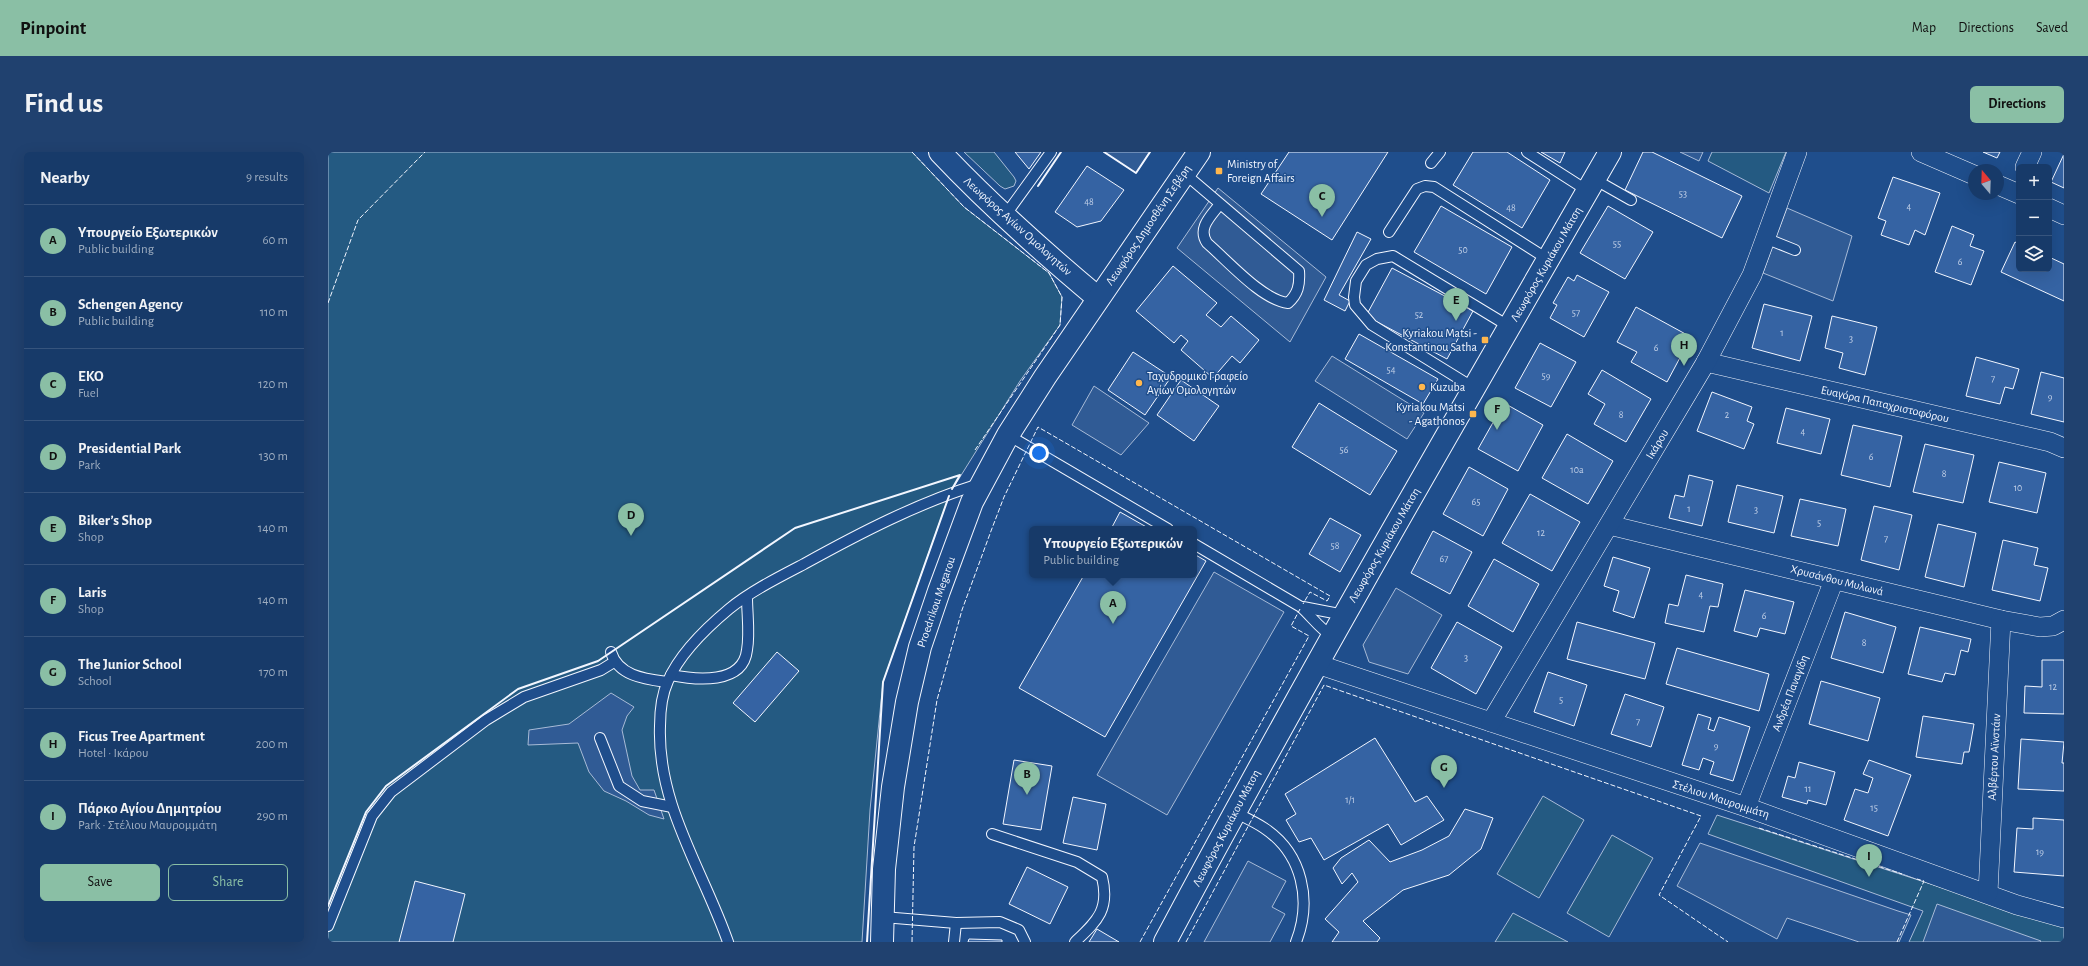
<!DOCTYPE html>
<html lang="en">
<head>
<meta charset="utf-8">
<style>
  :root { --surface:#173a69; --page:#20416f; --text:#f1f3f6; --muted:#9eadc0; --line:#36547d; --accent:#8abfa5 }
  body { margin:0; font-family:"Alegreya Sans",sans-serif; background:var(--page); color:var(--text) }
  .controls { position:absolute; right:12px; top:12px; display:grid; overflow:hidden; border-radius:6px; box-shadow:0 4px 16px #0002 }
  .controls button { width:36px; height:36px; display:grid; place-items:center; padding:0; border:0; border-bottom:1px solid var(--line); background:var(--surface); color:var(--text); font:20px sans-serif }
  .compass { position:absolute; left:1640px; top:12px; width:36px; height:36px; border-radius:50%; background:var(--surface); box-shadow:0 4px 16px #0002; rotate:341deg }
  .you { position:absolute; left:711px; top:301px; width:14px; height:14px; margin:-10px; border:3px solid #fff; border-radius:50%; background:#1a73e8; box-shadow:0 0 0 6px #1a73e833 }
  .badge { display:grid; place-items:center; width:26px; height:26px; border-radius:50%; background:var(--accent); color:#111; font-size:13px; font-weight:700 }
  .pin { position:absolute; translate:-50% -33px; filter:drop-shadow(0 1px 2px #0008) }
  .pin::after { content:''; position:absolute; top:21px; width:14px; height:12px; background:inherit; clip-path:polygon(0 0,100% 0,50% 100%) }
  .popup { position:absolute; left:701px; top:374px; width:168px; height:52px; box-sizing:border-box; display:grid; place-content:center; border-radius:6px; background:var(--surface); filter:drop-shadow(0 1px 3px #0005); font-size:13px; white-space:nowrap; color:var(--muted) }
  .popup b { font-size:15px; color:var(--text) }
  .popup::after { content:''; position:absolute; left:50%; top:100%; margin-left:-8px; border:8px solid transparent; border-top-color:var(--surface) }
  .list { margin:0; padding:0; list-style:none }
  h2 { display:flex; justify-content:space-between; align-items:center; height:52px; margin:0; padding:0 16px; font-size:17px }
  h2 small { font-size:13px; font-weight:400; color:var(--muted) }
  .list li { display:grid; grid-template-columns:26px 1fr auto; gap:12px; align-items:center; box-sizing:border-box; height:72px; padding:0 16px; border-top:1px solid var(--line) }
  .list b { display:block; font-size:15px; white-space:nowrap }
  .list p { margin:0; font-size:13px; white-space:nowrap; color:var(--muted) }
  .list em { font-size:13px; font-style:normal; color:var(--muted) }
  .actions { display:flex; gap:8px; padding:12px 16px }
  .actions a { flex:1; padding:9px 0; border:1px solid var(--accent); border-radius:6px; text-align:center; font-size:14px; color:var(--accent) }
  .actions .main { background:var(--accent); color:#111 }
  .icon { flex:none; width:22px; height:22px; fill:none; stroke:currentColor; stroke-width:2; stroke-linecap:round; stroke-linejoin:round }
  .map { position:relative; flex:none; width:1736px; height:790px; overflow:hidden; border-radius:6px }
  header { display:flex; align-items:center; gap:24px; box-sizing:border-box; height:56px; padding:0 20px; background:var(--accent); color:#111 }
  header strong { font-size:19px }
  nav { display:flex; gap:22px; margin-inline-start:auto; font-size:14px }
  .intro { display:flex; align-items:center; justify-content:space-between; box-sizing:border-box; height:96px; padding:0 24px }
  h1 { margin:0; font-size:28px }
  .button { padding:10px 18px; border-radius:6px; background:var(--accent); color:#111; font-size:14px; font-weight:700 }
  main { display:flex; gap:24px; padding:0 24px }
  aside { flex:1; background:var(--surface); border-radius:6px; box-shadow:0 4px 16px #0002 }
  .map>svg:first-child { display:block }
</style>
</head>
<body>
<header>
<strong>Pinpoint</strong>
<nav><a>Map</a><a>Directions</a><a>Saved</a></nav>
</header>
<div class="intro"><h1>Find us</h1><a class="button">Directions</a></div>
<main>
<aside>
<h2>Nearby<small>9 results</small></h2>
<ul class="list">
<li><span class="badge">A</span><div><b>Υπουργείο Εξωτερικών</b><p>Public building</p></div><em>60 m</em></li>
<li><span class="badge">B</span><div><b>Schengen Agency</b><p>Public building</p></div><em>110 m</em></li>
<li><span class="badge">C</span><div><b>EKO</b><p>Fuel</p></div><em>120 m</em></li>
<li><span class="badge">D</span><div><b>Presidential Park</b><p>Park</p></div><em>130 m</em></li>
<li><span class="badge">E</span><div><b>Biker’s Shop</b><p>Shop</p></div><em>140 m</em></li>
<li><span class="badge">F</span><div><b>Laris</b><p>Shop</p></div><em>140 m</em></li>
<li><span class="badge">G</span><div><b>The Junior School</b><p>School</p></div><em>170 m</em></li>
<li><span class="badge">H</span><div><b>Ficus Tree Apartment</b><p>Hotel · Ικάρου</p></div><em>200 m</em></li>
<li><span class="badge">I</span><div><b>Πάρκο Αγίου Δημητρίου</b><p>Park · Στέλιου Μαυρομμάτη</p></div><em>290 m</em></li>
</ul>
<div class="actions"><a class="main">Save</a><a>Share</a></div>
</aside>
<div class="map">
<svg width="1736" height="790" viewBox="0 0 1736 790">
  <rect width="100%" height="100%" fill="#1f4e8c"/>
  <!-- green -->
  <g fill="#245a82" stroke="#a8bbd7">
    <polygon points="0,0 584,0 636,55 721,121 734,145 732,173 692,229 622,341 555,530 542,658 534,790 0,790"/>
    <polygon points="636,0 666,0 686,25 688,29 686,34 677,37 672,34"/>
    <polygon points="1384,0 1458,0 1441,41 1380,9"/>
    <polygon points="1215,644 1256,668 1211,746 1169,722"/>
    <polygon points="1389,663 1736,775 1736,790 1581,790 1595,759 1380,682"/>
    <polygon points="1284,683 1325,706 1281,785 1239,761"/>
    <polygon points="1185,761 1240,790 1167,790"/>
  </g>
  <!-- parking -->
  <g fill="#305b95" stroke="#a8bbd7">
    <polygon points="776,0 822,0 808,21"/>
    <polygon points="1352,0 1375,0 1371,9"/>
    <polygon points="890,36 998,125 962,190 849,96"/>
    <polygon points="1459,56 1524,84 1505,149 1435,121"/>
    <polygon points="1004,204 1096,261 1079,287 987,229"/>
    <polygon points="766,234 821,271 793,303 744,273"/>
    <polygon points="886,420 956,460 839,663 769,623"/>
    <polygon points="1068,436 1114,463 1080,522 1041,510 1035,493"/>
    <polygon points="283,541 306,555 299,564 294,578 304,624 312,638 326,638 336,667 321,663 298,649 276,639 261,620 250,591 200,593 201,578 241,572"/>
    <polygon points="1372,691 1570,759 1583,763 1571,790 1531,790 1459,766 1449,787 1349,734"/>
    <polygon points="920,709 958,729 944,755 957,762 942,790 876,790"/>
    <polygon points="1609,752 1713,789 1712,790 1595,790"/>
  </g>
  <!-- building -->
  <g fill="#3563a3" stroke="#f2f6ff">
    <polygon points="687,0 713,0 701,17"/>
    <polygon points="961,0 1060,0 1004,88 933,42"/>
    <polygon points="1145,0 1179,0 1222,28 1194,76 1125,33"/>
    <polygon points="1213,0 1237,0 1232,11"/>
    <polygon points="1315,0 1324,0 1414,44 1394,86 1297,38"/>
    <polygon points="1655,0 1672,0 1669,6"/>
    <polygon points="1736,2 1736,36 1723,30"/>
    <polygon points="759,14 796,38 773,69 749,75 727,60"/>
    <polygon points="1565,25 1612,41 1597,83 1587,78 1581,93 1553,83 1558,69 1550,66"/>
    <polygon points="1113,54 1184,95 1158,142 1086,100"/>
    <polygon points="1280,54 1325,80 1297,127 1252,101"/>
    <polygon points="1624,74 1646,83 1642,94 1656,99 1643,133 1607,120"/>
    <polygon points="1029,80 1043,87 1011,143 1022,149 1017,159 996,148"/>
    <polygon points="1687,90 1691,92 1691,117 1721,117 1721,105 1736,112 1736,149 1673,120"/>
    <polygon points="845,114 889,151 878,163 893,175 903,164 931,188 912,211 904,204 885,226 853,198 860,189 853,183 846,191 808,159"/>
    <polygon points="1064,116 1145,159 1119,207 1038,164"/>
    <polygon points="1249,123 1281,140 1256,185 1222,166 1229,153 1225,151 1240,125 1246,129"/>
    <polygon points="1436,152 1484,164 1472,209 1424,196"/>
    <polygon points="1308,155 1363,185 1339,230 1303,210 1309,200 1289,190"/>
    <polygon points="1504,164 1549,175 1537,223 1511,216 1515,201 1497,196"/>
    <polygon points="1031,182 1110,227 1095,252 1017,207"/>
    <polygon points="1212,191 1248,210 1223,255 1187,236"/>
    <polygon points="805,200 843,225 817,263 780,238"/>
    <polygon points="1648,205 1691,217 1685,237 1677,235 1672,252 1638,244"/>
    <polygon points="1274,218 1323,247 1298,290 1266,272 1277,252 1260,242"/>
    <polygon points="1713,220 1736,226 1736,270 1703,262"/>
    <polygon points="853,228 891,254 866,289 829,263"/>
    <polygon points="1384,240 1424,255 1419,269 1426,272 1416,297 1369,279"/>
    <polygon points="991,251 1069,299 1042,343 964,295"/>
    <polygon points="1176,251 1215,273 1190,319 1150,297"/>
    <polygon points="1458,256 1502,267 1493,302 1449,291"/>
    <polygon points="1525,273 1574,284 1562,335 1513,323"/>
    <polygon points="1239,282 1285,309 1260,352 1214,326"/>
    <polygon points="1597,292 1646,303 1635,351 1585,340"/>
    <polygon points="1671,310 1718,321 1709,361 1661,350"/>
    <polygon points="1141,315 1180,337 1155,384 1115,362"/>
    <polygon points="1361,323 1385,329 1374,374 1341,366 1347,343 1356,345"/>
    <polygon points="1409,333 1455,344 1446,381 1400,370"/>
    <polygon points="1202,342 1252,370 1224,419 1174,391"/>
    <polygon points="1472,347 1518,357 1510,394 1463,384"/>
    <polygon points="1546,354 1584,363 1571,418 1533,408"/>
    <polygon points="792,360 822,377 783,377"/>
    <polygon points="1002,366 1033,383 1012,420 981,402"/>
    <polygon points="1610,372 1648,381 1636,435 1597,425"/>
    <polygon points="1105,379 1144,400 1122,442 1083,421"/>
    <polygon points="1675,388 1710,396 1706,413 1720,416 1712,449 1664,438"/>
    <polygon points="866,402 878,409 777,585 691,536 756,423 866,423"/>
    <polygon points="1285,405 1322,416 1306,466 1285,459 1291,439 1276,434"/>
    <polygon points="1166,407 1211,432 1185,480 1140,454"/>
    <polygon points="1358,423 1395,432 1390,455 1382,454 1376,480 1337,471 1341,452 1350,454"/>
    <polygon points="1417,438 1466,450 1457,482 1432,476 1429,485 1406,479"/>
    <polygon points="1517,460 1568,475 1555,521 1503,506"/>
    <polygon points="1129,470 1174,495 1148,542 1103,516"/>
    <polygon points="1249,470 1327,491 1317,527 1239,507"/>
    <polygon points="1592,475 1643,487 1640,500 1633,498 1627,523 1617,521 1614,530 1580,522"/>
    <polygon points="1349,496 1441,522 1431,559 1338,532"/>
    <polygon points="449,500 471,519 427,570 405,551"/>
    <polygon points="1714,508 1736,508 1736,562 1696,561 1697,534 1714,535"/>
    <polygon points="1220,520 1259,533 1246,574 1206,560"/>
    <polygon points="1493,529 1552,546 1540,589 1481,572"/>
    <polygon points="1297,542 1336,555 1323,595 1283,582"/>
    <polygon points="1370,562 1383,566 1380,577 1386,579 1391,565 1422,575 1405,629 1382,622 1386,610 1375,606 1371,618 1354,613"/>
    <polygon points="1595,564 1646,572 1641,600 1636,600 1634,612 1588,605"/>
    <polygon points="1047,586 1087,650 1099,644 1116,668 1073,693 1060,672 996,708 983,686 971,690 958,668 968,662 957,642"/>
    <polygon points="1693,587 1736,590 1734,611 1736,611 1736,639 1690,637"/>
    <polygon points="686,608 724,614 713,678 675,672"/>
    <polygon points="1541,608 1583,623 1560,684 1516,668 1527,637 1540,641 1545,626 1535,622"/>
    <polygon points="1471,610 1507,620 1498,653 1480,648 1479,652 1454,645 1460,624 1467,626"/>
    <polygon points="745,645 778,652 769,698 735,691"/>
    <polygon points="1137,657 1165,666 1153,697 1121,723 1075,738 1035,769 1052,786 1049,790 1004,790 1011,780 997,767 1030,730 1024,721 1014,732 1005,716 1013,706 1041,688 1062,710 1094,698 1121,684"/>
    <polygon points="1705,666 1736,668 1736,724 1686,720 1689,676 1705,677"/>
    <polygon points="699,715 740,735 722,772 681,752"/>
    <polygon points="87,729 137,742 125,790 71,790"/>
    <polygon points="769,777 791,790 761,790"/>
    <polygon points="641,787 674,788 674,790 640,790"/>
  </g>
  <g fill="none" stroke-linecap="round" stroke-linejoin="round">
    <defs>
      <g id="lane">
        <polyline points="1199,0 1260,39"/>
        <polyline points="1103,11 1112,0"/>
        <path d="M856,21L971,119C972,133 970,142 960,151C934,148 900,109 879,91C869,76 883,64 892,52"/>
        <polyline points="1266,27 1303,48"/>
        <polyline points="676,65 723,0"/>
        <polyline points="1061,80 1089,37 1097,34 1106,35 1221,108"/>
        <polyline points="1437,86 1467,98"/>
        <polyline points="1146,236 1044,173 1027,153 1026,145 1028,129 1038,113 1049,107 1065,104 1182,175"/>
        <polyline points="680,283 840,377"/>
        <path d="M866,392L973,455C984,465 992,477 1004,484"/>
        <polyline points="975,455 1006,461 1014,466"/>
        <path d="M283,500C290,524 317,527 339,530"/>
        <path d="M343,523C368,528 415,533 419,498C422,481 419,462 419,445"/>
        <polyline points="272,586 291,634 314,649 344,655"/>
        <path d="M906,660C916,665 927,670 936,676C975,702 984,749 968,790"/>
        <path d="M664,682L749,710L774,725C782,758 769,769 747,790"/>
        <polyline points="555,765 628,771 672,770 691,778 697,790"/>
        <polyline points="0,774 44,664 63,640 158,568 196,545 273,518 286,510"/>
        <path d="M400,790C375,718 329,653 332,574C332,560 334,542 340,529C352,501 377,477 401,457C423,439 451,425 476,412C532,381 590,351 651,332"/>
        <polyline points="626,790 628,771"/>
      </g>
      <g id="street">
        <polyline points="1593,0 1646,23"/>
        <polyline points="1697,15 1704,0"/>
        <polyline points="1670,33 1691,42"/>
        <polyline points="1721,56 1736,63"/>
        <polyline points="1378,210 1722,290 1736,296"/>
        <polyline points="1281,373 1673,468 1712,475 1725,474 1736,468"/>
        <polyline points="989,512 1418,655 1689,753 1736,766"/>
        <polyline points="1163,570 1378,210 1424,123 1469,0"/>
        <polyline points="1418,655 1506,428"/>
        <polyline points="1660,741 1673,468"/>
      </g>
      <g id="secondary">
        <path d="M612,0C662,53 715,100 770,146"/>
        <polyline points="554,790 556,717 565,635 579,550 592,495 611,439 644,350 680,283 717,225 871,0"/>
        <path d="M837,790C979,523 1131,262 1282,0"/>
      </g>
    </defs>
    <!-- lane casing -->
    <use href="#lane" stroke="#f2f6ff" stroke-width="12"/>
    <!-- street casing -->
    <use href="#street" stroke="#f2f6ff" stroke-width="20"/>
    <!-- secondary casing -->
    <use href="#secondary" stroke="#f2f6ff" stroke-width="24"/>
    <!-- lane -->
    <use href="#lane" stroke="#1f4e8c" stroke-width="10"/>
    <!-- street -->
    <use href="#street" stroke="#1f4e8c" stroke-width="19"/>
    <!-- secondary -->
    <use href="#secondary" stroke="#1f4e8c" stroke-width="22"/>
    <!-- fence -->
    <g stroke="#f2f6ff" stroke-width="1" stroke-dasharray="5 2" stroke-linecap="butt">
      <polyline points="584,0 636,55 721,121 734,145 732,173 647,298"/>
      <polyline points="0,151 30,68 97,0"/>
      <polyline points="1431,676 1574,722"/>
      <polyline points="584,790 586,695 609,548 634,458 663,379 676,345 710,275 1002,444 999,449 982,440 975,452"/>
      <polyline points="812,790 981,484 963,474 972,457"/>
      <polyline points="858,790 996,533 1373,664 1331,743 1400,790"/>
      <polyline points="1569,790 1596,729 1589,727"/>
    </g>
    <!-- wall -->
    <g stroke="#f2f6ff" stroke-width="2">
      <polyline points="776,0 808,21 822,0"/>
      <polyline points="710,34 733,0"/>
      <polyline points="0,754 38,660 58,634 190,537 270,509 467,376 632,323 624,337"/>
      <polyline points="539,790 555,530 621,344"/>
    </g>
  </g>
  <!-- markers -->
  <g fill="#ffb74d" stroke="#1f4e8c" stroke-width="1.5">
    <rect x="887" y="15" width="8" height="8" rx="2"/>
    <rect x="1153" y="184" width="8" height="8" rx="2"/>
    <circle cx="811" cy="231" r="4"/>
    <circle cx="1094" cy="235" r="4"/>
    <rect x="1141" y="258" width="8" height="8" rx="2"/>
  </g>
  <g text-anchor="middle" stroke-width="3" stroke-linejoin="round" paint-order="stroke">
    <!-- number labels -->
    <g font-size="10" fill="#c3d1e8">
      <text x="1355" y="45">53</text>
      <text x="761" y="53">48</text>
      <text x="1581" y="58">4</text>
      <text x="1183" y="59">48</text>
      <text x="1289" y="95">55</text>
      <text x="1135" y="101">50</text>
      <text x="1632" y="113">6</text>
      <text x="1248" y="164">57</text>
      <text x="1091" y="166">52</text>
      <text x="1454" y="184">1</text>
      <text x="1523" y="190">3</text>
      <text x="1328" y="199">6</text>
      <text x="1063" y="221">54</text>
      <text x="1218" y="227">59</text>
      <text x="1665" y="230">7</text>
      <text x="1722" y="248">9</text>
      <text x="1293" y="266">8</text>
      <text x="1399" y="266">2</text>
      <text x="1475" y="283">4</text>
      <text x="1016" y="301">56</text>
      <text x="1543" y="308">6</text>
      <text x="1249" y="321">10a</text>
      <text x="1616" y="325">8</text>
      <text x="1690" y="339">10</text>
      <text x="1148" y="353">65</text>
      <text x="1361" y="360">1</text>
      <text x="1428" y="361">3</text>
      <text x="1491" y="374">5</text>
      <text x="1213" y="384">12</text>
      <text x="1558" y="390">7</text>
      <text x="1007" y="397">58</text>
      <text x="1116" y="410">67</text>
      <text x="1373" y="446">4</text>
      <text x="1436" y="467">6</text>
      <text x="1536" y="494">8</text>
      <text x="1138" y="509">3</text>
      <text x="1725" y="538">12</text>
      <text x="1233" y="551">5</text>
      <text x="1310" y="573">7</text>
      <text x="1388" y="597">9</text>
      <text x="1480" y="640">11</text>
      <text x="1022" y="651">1/1</text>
      <text x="1546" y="659">15</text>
      <text x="1712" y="703">19</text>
    </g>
    <!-- poi labels -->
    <g font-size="12" fill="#f2f6ff" stroke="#1f4e8c" text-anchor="start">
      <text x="899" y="16">Ministry of<tspan x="899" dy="14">Foreign Affairs</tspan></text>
      <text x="1149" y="185" text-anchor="end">Kyriakou Matsi -<tspan x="1149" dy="14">Konstantinou Satha</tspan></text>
      <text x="819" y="228">Ταχυδρομικό Γραφείο<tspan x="819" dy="14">Αγίων Ομολογητών</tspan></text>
      <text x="1102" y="239">Kuzuba</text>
      <text x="1137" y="259" text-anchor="end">Kyriakou Matsi<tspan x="1137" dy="14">- Agathonos</tspan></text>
    </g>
    <!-- street labels -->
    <g font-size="12" fill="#f2f6ff" stroke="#1f4e8c">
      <text transform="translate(820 73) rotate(-56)" y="4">Λεωφόρος Δημοσθένη Σεβέρη</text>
      <text transform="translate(690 74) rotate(42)" y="4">Λεωφόρος Αγίων Ομολογητών</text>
      <text transform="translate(1218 112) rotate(-60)" y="4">Λεωφόρος Κυριάκου Μάτση</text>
      <text transform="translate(1557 252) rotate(13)" y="4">Ευαγόρα Παπαχριστοφόρου</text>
      <text transform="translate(1329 292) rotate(-59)" y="4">Ικάρου</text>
      <text transform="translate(1056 393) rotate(-60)" y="4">Λεωφόρος Κυριάκου Μάτση</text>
      <text transform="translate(1509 428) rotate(14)" y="4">Χρυσάνθου Μυλωνά</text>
      <text transform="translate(608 450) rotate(-71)" y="4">Proedrikou Megarou</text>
      <text transform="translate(1462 541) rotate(-69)" y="4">Ανδρέα Παναγίδη</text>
      <text transform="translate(1666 605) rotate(-87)" y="4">Αλβέρτου Αϊνστάιν</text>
      <text transform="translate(1393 647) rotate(18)" y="4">Στέλιου Μαυρομμάτη</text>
      <text transform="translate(898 676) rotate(-62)" y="4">Λεωφόρος Κυριάκου Μάτση</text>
    </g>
  </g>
</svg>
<div class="controls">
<button>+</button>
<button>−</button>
<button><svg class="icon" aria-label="layers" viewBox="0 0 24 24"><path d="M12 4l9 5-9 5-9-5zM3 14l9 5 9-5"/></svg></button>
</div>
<svg class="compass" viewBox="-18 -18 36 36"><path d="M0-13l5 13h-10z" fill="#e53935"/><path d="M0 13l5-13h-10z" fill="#9eadc0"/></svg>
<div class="you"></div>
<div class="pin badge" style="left:785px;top:472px">A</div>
<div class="popup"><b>Υπουργείο Εξωτερικών</b>Public building</div>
<div class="pin badge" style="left:699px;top:643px">B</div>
<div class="pin badge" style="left:994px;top:65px">C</div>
<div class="pin badge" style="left:303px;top:384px">D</div>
<div class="pin badge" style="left:1128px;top:169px">E</div>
<div class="pin badge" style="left:1169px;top:278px">F</div>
<div class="pin badge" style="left:1116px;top:636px">G</div>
<div class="pin badge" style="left:1356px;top:214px">H</div>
<div class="pin badge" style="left:1541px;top:725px">I</div>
</div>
</main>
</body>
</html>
